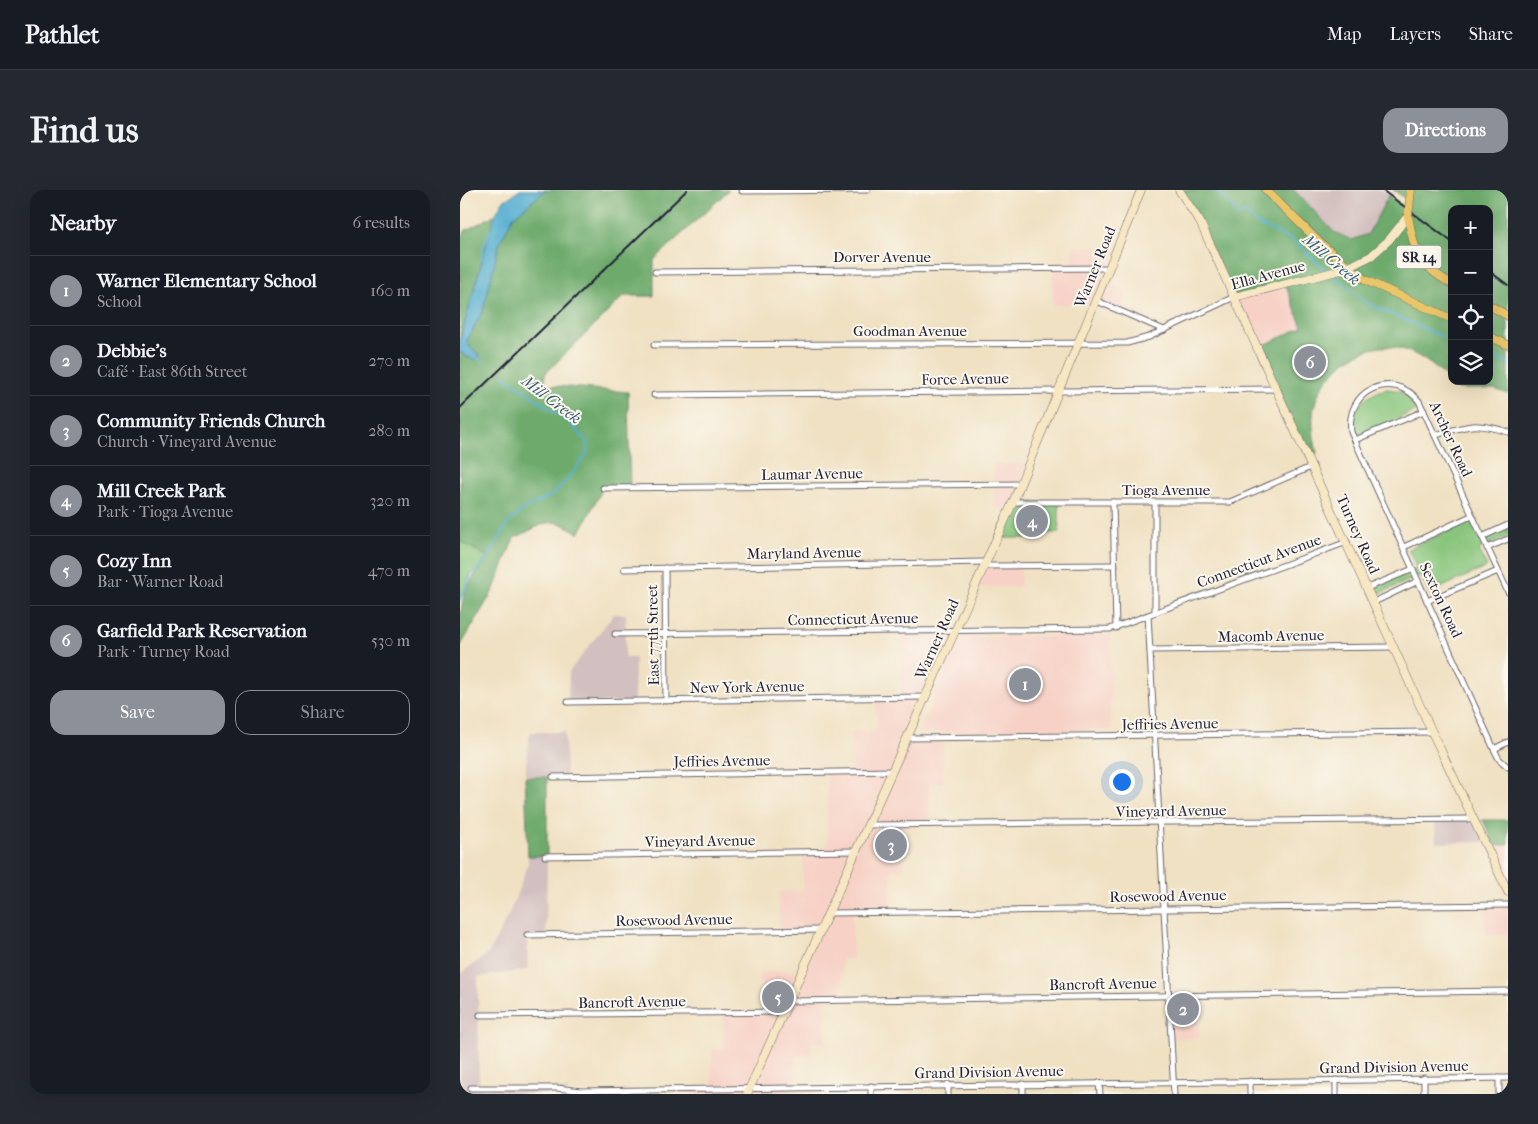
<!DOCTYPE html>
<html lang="en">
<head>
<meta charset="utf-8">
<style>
  :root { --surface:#171b24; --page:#242831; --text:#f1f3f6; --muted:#9ea1a6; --line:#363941; --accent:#8c9099 }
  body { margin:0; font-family:"IM FELL French Canon",serif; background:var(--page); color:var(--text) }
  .controls { position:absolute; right:15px; top:15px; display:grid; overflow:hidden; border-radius:10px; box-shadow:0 5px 20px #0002 }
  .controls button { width:45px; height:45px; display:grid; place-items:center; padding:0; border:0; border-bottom:1px solid var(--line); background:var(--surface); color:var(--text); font:25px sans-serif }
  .you { position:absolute; left:661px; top:591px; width:18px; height:18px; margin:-12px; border:4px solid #fff; border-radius:50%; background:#1a73e8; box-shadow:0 0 0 8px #1a73e833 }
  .badge { display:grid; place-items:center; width:32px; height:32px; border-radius:50%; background:var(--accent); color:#fff; font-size:16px; font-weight:700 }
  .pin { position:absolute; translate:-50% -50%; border:2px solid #fff; box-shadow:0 1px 5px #0006 }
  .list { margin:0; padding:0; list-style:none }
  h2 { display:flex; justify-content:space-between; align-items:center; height:65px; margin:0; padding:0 20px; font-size:21px }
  h2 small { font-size:16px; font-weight:400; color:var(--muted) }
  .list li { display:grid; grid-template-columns:32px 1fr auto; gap:15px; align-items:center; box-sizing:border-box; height:70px; padding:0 20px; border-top:1px solid var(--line) }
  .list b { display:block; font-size:19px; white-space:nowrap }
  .list p { margin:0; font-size:16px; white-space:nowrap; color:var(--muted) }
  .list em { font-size:16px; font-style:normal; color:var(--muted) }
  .actions { display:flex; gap:10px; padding:15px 20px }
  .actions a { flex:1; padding:11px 0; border:1px solid var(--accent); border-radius:15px; text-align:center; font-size:18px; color:var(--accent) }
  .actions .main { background:var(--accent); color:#fff }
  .icon { flex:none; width:28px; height:28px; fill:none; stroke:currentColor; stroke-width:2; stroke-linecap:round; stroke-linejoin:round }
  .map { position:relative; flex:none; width:1048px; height:904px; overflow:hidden; border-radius:15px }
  header { display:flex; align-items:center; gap:30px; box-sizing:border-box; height:70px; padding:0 25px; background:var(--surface); border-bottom:1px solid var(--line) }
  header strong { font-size:24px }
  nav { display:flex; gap:28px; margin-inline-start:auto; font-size:18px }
  .intro { display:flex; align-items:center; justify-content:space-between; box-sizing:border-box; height:120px; padding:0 30px }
  h1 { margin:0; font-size:35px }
  .button { padding:12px 22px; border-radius:15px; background:var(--accent); color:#fff; font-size:18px; font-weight:700 }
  main { display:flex; gap:30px; padding:0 30px }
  aside { flex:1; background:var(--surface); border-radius:15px; box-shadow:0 5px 20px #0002 }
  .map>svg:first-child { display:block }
</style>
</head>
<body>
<header>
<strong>Pathlet</strong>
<nav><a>Map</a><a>Layers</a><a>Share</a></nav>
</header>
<div class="intro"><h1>Find us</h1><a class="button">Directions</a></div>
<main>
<aside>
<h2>Nearby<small>6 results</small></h2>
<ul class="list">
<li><span class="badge">1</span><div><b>Warner Elementary School</b><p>School</p></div><em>160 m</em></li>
<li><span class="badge">2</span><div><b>Debbie's</b><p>Café · East 86th Street</p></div><em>270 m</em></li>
<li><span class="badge">3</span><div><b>Community Friends Church</b><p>Church · Vineyard Avenue</p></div><em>280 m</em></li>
<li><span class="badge">4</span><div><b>Mill Creek Park</b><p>Park · Tioga Avenue</p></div><em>320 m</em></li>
<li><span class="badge">5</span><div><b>Cozy Inn</b><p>Bar · Warner Road</p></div><em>470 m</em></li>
<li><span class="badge">6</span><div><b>Garfield Park Reservation</b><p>Park · Turney Road</p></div><em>530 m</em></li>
</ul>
<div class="actions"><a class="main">Save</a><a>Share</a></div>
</aside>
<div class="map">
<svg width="1048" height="904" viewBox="0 0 1048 904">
  <rect width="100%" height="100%" fill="#fbf7ec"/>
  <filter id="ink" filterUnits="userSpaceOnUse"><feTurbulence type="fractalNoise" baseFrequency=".02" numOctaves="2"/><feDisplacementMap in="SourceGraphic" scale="10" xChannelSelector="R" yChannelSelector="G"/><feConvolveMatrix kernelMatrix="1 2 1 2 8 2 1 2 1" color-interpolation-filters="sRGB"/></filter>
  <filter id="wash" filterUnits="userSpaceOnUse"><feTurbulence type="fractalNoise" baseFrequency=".0096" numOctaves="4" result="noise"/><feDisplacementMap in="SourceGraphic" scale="20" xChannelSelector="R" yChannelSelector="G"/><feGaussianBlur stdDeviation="1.12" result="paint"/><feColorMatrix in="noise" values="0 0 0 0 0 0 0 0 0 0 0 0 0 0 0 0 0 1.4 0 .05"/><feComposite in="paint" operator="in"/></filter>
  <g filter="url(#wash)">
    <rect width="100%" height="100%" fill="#f0e1c3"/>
    <!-- built -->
    <g fill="#f7d1c6">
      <polygon points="613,57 657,57 643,92 668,102 661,121 637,111 634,115 593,115 593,78 613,78"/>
      <polygon points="825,94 842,137 798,158 774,107"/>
      <polygon points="534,274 569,274 550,318 535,318"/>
      <polygon points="524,376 561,376 561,397 515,397"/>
      <polygon points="497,440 448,548 483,548 483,592 469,593 469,636 442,637 443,680 431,680 431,722 392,723 393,769 382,769 382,811 365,811 366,853 351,853 351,864 336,865 335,904 224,904 224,899 252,899 252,860 264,859 263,823 301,823 300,782 343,781 361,740 319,741 319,702 343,701 343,662 367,661 367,582 391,581 391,541 417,541 416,508 441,507 441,441"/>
      <polygon points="650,445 651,540 459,543 501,447"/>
      <polygon points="1048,654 1048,694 1026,655"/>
      <polygon points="1048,715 1048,745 1026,745 1025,716"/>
      <polygon points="738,805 739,848 712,849 709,806"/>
    </g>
    <!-- industrial -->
    <g fill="#d2bfbf">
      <polygon points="834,0 922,0 948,20 929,6 908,45 892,50 874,42"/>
      <polygon points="154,424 166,424 165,468 175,468 174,512 108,512 109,482"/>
      <polygon points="71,542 105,542 106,587 65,587 69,546"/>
      <polygon points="975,629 1014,629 1025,652 976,653"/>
      <polygon points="68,666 87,666 86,745 67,745 68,780 18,787 19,898 107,900 107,904 0,904 0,784 29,763 49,724 68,675"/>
    </g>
    <!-- green -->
    <g fill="#87c57c" stroke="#54745c">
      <path d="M927,199C940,200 950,203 957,215L955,221L904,244H897C882,223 909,202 927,199Z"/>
      <polygon points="553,312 599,312 599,343 578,343 577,348 536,348"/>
      <polygon points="1011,331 1019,349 1048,336 1048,346 1019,359 1027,377 969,403 961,385 918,404 915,398 957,379 948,359"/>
      <polygon points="0,351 28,367 11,385 0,410"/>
    </g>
    <!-- forest -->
    <g fill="#6daa6c" stroke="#486654" fill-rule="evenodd">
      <path d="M86,0H269L194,70V106H164L85,184V195L168,202L170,298H143L119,344C89,322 83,336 54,348L33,401L0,457C0,413 0,401 28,367L0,351V162L8,168L20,165L6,153L23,121L39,54L53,27Z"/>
      <path d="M719,0H834L874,42L892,50L908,44L929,5L948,20L950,12L933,0H1048V204L1034,199H998C981,182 963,164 938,158C901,150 862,183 854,217C851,233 854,248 857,263L848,267L798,158L842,137L825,94L774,107L740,32ZM992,19H1029V191H992Z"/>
      <polygon points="35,25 0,150 0,49 6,40"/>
      <polygon points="65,587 87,587 87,666 68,666"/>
      <polygon points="1023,630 1048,630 1048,655 1034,655"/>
    </g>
    <!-- water -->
    <polygon fill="#53add0" stroke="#3a6886" points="60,0 86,0 53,27 39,54 23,121 6,153 20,166 13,170 0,162 0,150 35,25 43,11"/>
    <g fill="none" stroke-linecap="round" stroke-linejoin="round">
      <!-- stream -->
      <g stroke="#53add0" stroke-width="2">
        <path d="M747,0C761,0 770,13 777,25L787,23L795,33L831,49L867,81"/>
        <polyline points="22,70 23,59 31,39"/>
        <polyline points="873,85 907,113 992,151"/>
        <polyline points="15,166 23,172"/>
        <polyline points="1029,166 1048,173"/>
        <polyline points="0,410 11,385 28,367 48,333 65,318 91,306 107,290 127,264 127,252 112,235 43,185"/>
      </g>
    </g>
  </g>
  <g filter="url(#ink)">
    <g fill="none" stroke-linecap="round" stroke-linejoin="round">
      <defs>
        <g id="minor">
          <polyline points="282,1 407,0"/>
          <polyline points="195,82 648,78"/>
          <polyline points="637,111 704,140"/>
          <polyline points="194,155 667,153 689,147 774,107"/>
          <polyline points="194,205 817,199"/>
          <path d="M976,245C1008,235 1015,232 1048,242"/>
          <polyline points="895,250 964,221"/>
          <polyline points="143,298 560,294"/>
          <polyline points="553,312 770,312 853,276"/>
          <polyline points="653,312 656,438"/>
          <polyline points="695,313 695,422"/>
          <polyline points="1022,347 1048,335"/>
          <polyline points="944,357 1011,326"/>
          <polyline points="1027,358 1048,349"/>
          <polyline points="524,376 655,375"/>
          <polyline points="205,378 206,511"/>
          <polyline points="164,379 525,372"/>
          <polyline points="907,398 953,379"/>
          <path d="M1048,402L959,211C932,179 885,200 891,242L1034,559L1039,569L1048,577"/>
          <polyline points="967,411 1038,381"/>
          <polyline points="914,412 958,391"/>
          <polyline points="688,425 714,904"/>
          <polyline points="155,444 650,439 887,352"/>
          <polyline points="690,460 933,457"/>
          <polyline points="108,512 466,507"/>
          <polyline points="448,548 972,542"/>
          <polyline points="1034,559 1048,552"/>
          <polyline points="93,587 432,581"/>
          <polyline points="408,635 1014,629"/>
          <polyline points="85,666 396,661"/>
          <polyline points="369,723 1048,715"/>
          <polyline points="67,745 361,740"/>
          <polyline points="329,811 1048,801"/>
          <polyline points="20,825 324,822"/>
          <polyline points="1039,888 1039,904"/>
          <polyline points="790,891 790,904"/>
          <polyline points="639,893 640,904"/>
          <polyline points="488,894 488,904"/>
          <polyline points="563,894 563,904"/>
          <polyline points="411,896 411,904"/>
          <polyline points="11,898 97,898 121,901 1048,888"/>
          <polyline points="876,904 876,890"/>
          <polyline points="964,904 964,888"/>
        </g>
        <g id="secondary">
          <polyline points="719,0 740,32 972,542 1048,702"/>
          <polyline points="911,66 929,50 948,26"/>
          <polyline points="774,107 834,92"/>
          <polyline points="287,904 553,312 681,0"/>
        </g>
        <g id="primary">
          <polyline points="806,0 860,53 905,90 992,129"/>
          <path d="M948,26C955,63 957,74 992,94"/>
          <polyline points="1029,115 1048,126"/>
          <polyline points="1029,146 1048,155"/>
        </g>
      </defs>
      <!-- minor casing -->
      <use href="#minor" stroke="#6a656b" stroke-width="7"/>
      <!-- secondary casing -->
      <use href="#secondary" stroke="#6a656b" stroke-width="9"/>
      <!-- primary casing -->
      <use href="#primary" stroke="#6a656b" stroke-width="9"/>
      <!-- minor -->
      <use href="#minor" stroke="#fff" stroke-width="5"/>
      <!-- secondary -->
      <use href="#secondary" stroke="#f7e8c3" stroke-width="8"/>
      <!-- primary -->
      <use href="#primary" stroke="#ebc669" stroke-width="8"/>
      <!-- rail -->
      <g stroke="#22223b" stroke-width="2">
        <polyline points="922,0 992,52"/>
        <polyline points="1029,81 1048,95"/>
        <polyline points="0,218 227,0"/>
      </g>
      <defs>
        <polyline id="secondary-bridge" points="834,92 885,79 911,66"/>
        <polyline id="primary-bridge" points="948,26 951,0"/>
      </defs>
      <!-- secondary-bridge casing -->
      <use href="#secondary-bridge" stroke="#6a656b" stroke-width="9" stroke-linecap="butt"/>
      <!-- primary-bridge casing -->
      <use href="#primary-bridge" stroke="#6a656b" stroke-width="9" stroke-linecap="butt"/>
      <!-- secondary-bridge -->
      <use href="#secondary-bridge" stroke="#f7e8c3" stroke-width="8"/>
      <!-- primary-bridge -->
      <use href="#primary-bridge" stroke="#ebc669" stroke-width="8"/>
    </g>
  </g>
  <g text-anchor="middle" stroke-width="4" stroke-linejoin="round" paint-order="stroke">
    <!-- shield labels -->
    <rect fill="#fbf7ec" stroke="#636270" stroke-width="1" x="936.5" y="55.5" width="45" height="23" rx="4"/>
    <g font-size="14" font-weight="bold" fill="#22223b">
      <text x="959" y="72">SR 14</text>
    </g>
    <!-- street labels -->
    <g font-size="15" fill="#22223b" stroke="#fbf7ec">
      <text x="422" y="72">Dorver Avenue</text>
      <text transform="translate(635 77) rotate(-68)" y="5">Warner Road</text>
      <text transform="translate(808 85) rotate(-15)" y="5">Ella Avenue</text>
      <text x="450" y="146">Goodman Avenue</text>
      <text transform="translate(505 189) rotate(-1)" y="5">Force Avenue</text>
      <text transform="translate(991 249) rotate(65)" y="5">Archer Road</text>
      <text transform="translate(352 284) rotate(-1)" y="5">Laumar Avenue</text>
      <text x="706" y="305">Tioga Avenue</text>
      <text transform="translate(898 344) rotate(66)" y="5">Turney Road</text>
      <text transform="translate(344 363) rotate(-1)" y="5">Maryland Avenue</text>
      <text transform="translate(799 371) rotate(-20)" y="5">Connecticut Avenue</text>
      <text transform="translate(981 410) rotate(65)" y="5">Sexton Road</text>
      <text transform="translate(393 429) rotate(-1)" y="5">Connecticut Avenue</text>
      <text transform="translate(193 445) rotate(-91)" y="5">East 77th Street</text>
      <text transform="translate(811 446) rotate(-1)" y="5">Macomb Avenue</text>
      <text transform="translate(477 449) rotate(-66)" y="5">Warner Road</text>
      <text transform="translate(287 497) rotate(-1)" y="5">New York Avenue</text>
      <text transform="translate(710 534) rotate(-1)" y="5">Jeffries Avenue</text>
      <text transform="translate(262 571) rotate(-1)" y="5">Jeffries Avenue</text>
      <text transform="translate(711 621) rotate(-1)" y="5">Vineyard Avenue</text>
      <text transform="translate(240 651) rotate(-1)" y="5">Vineyard Avenue</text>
      <text transform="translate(708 706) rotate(-1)" y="5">Rosewood Avenue</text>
      <text transform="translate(214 730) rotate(-1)" y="5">Rosewood Avenue</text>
      <text transform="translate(643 794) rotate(-1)" y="5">Bancroft Avenue</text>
      <text transform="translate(172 812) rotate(-1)" y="5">Bancroft Avenue</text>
      <text transform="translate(934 877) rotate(-1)" y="5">Grand Division Avenue</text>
      <text transform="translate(529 882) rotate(-1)" y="5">Grand Division Avenue</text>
    </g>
    <!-- water labels -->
    <g font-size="16" font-style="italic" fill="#365a77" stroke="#fbf7ec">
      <text transform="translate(872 69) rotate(40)" y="6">Mill Creek</text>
      <text transform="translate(92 209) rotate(37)" y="6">Mill Creek</text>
    </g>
  </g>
</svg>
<div class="controls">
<button>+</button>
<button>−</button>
<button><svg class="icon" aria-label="locate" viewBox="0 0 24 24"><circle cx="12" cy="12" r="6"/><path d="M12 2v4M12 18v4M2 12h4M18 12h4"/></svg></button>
<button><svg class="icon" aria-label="layers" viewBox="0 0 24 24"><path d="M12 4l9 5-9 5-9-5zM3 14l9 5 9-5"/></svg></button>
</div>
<div class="you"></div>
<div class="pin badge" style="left:565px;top:494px">1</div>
<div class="pin badge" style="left:723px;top:819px">2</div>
<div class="pin badge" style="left:431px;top:655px">3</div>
<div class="pin badge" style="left:572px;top:331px">4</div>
<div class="pin badge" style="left:318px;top:807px">5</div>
<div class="pin badge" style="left:850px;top:172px">6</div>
</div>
</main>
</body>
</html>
